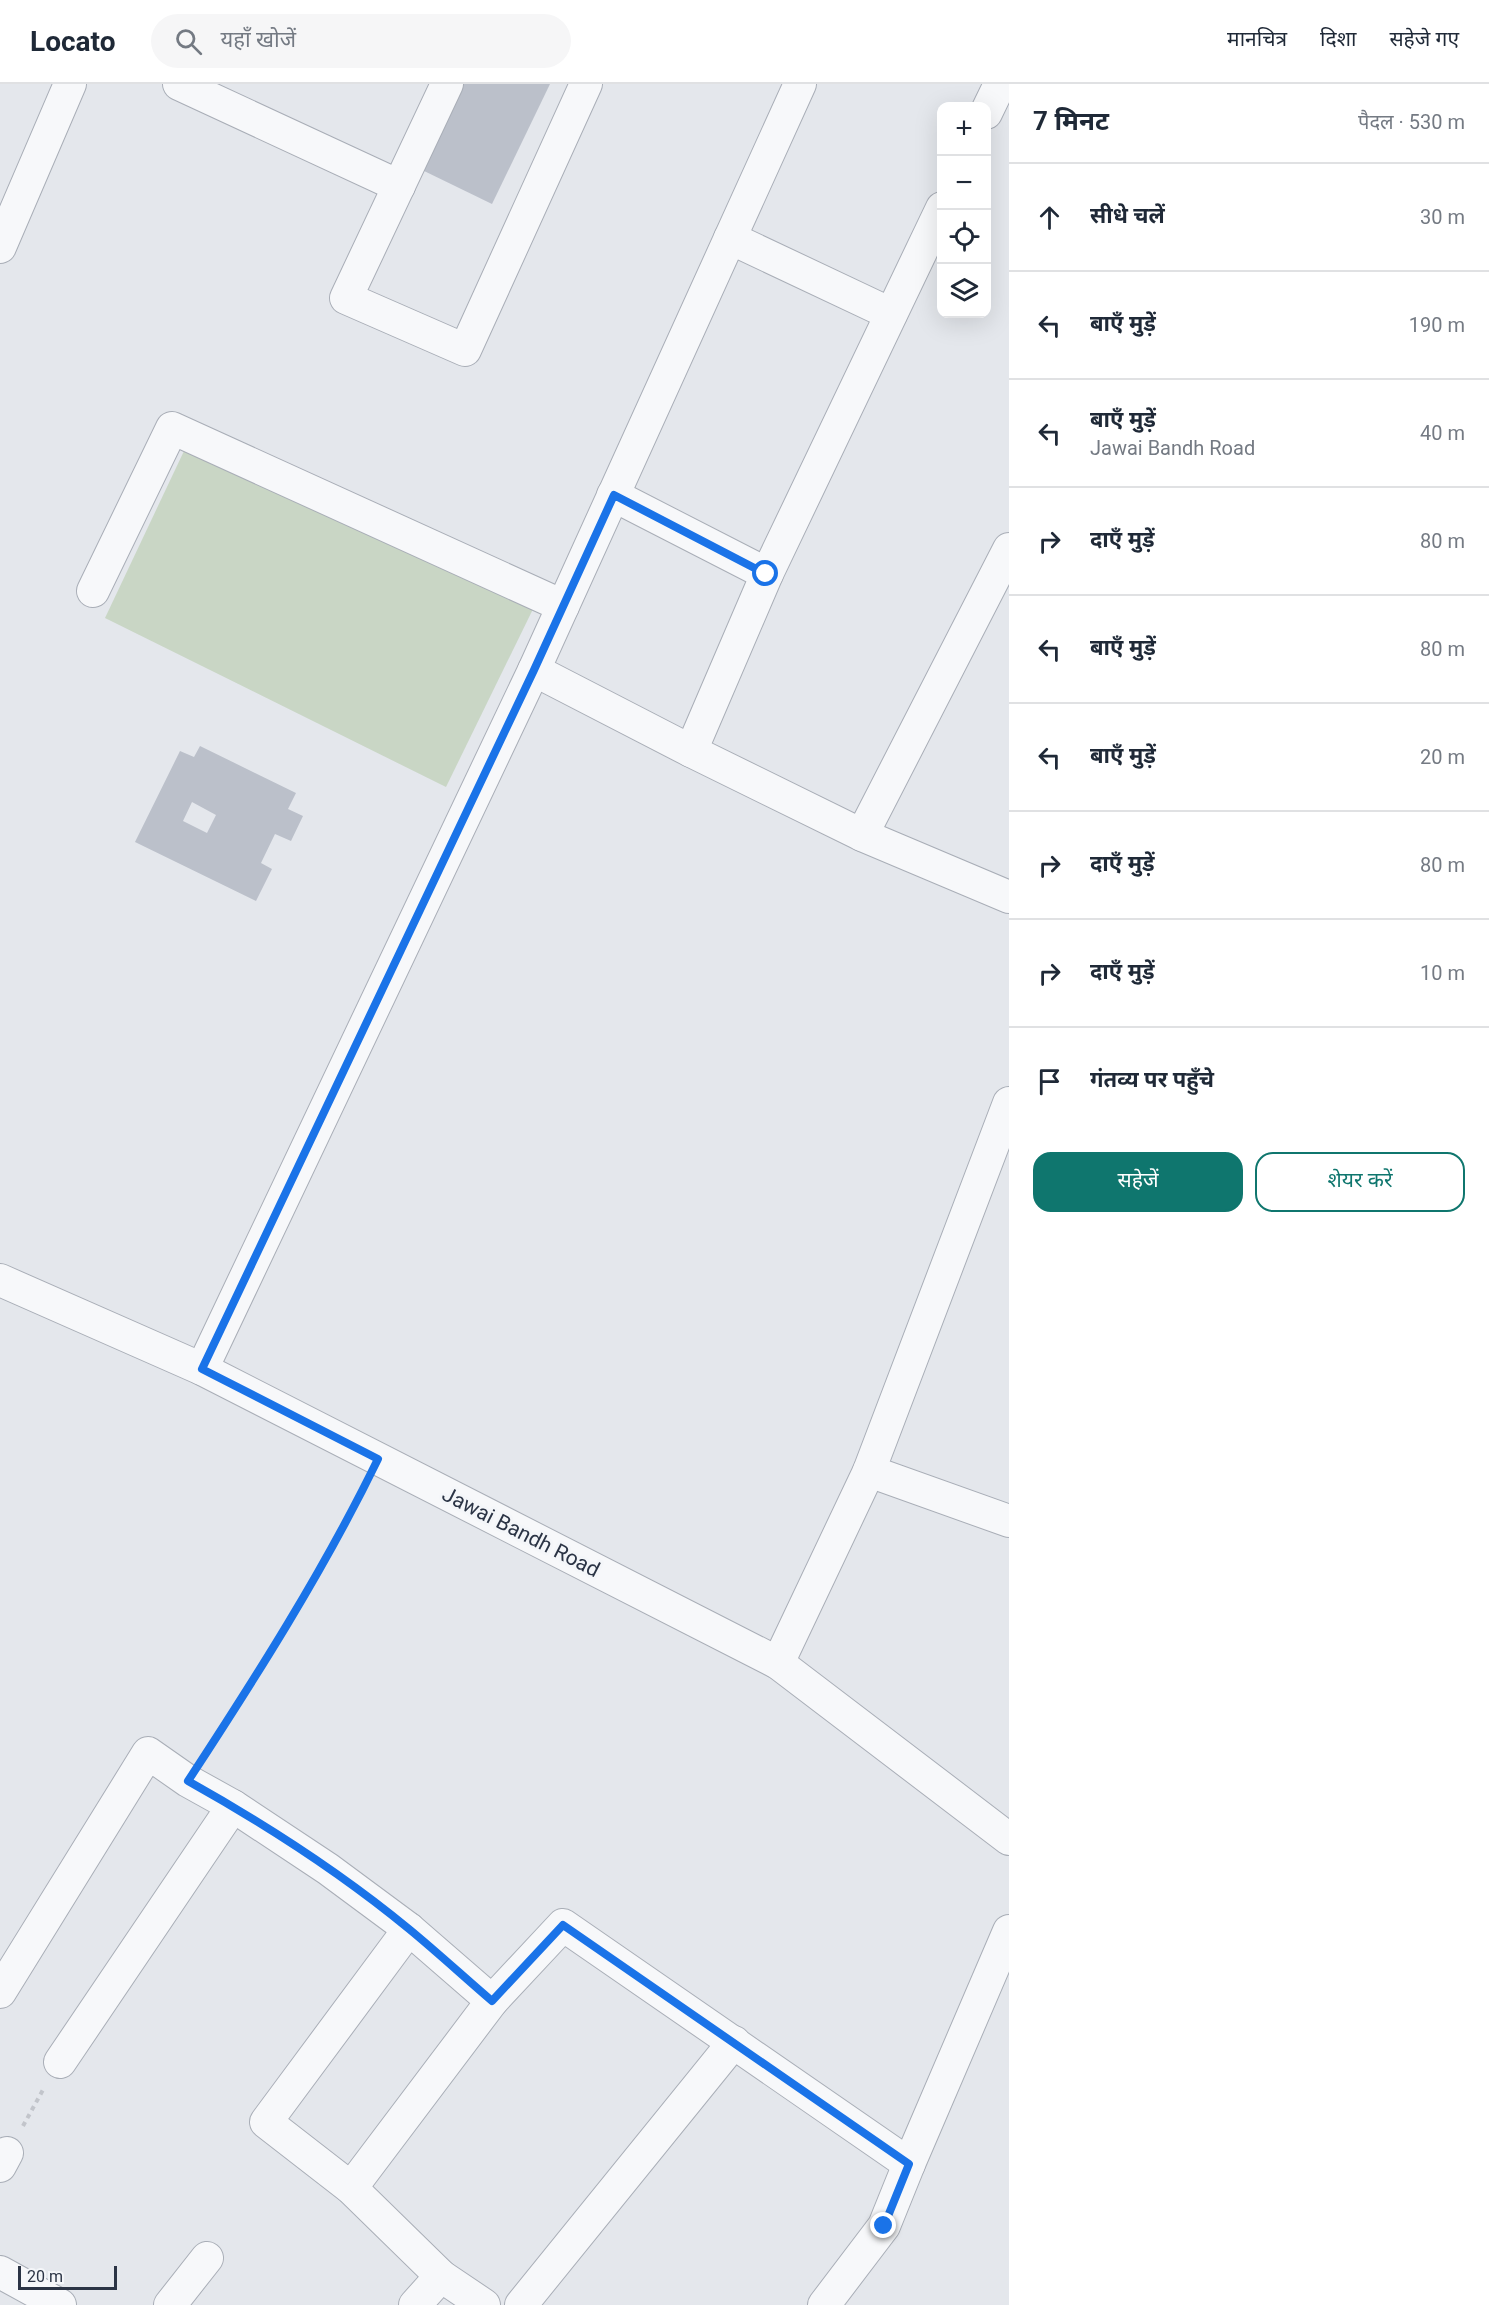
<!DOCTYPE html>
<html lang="hi">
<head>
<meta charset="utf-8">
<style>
  :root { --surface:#fff; --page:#f6f6f7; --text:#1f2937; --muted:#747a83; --line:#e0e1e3; --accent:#0f766e }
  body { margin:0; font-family:Roboto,"Noto Sans Devanagari",sans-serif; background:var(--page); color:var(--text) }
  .controls { position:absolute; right:18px; top:18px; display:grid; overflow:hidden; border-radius:12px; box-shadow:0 6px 24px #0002 }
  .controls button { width:54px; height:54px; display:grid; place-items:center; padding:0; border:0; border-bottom:2px solid var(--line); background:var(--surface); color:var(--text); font:30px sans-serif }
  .scale { position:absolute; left:18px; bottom:15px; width:99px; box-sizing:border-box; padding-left:6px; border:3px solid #2b3445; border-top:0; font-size:16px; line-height:21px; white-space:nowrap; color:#2b3445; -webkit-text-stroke:4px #f4f6f9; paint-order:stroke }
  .stop { position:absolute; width:18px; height:18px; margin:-14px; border:4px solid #1a73e8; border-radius:50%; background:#fff }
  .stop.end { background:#1a73e8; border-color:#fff; box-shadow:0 2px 6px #0008 }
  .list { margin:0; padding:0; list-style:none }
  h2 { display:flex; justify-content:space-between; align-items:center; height:78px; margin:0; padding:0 24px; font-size:26px }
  h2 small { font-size:20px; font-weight:400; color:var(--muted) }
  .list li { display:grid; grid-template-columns:39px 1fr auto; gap:18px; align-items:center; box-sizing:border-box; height:108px; padding:0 24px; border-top:2px solid var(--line) }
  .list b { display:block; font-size:22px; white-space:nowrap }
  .list p { margin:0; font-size:20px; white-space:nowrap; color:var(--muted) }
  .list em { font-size:20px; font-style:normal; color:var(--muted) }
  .actions { display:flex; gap:12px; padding:18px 24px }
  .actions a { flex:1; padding:14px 0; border:2px solid var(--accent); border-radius:18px; text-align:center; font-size:21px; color:var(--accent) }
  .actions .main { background:var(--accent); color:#fff }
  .icon { flex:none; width:33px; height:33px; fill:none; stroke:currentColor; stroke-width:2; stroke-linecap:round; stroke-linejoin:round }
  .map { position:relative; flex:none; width:1009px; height:2221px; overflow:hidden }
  header { display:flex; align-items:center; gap:36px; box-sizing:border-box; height:84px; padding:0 30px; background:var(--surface); border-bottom:2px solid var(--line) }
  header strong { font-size:28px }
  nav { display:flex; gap:33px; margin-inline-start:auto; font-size:21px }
  .search { width:420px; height:54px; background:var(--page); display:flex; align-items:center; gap:15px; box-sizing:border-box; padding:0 21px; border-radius:33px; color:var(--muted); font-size:22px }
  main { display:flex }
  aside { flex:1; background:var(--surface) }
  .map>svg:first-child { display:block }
</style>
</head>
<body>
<header>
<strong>Locato</strong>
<div class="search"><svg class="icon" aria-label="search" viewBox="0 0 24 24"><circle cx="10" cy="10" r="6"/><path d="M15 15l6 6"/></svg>यहाँ खोजें</div>
<nav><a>मानचित्र</a><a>दिशा</a><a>सहेजे गए</a></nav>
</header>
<main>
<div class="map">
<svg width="1009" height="2221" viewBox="0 0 1009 2221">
  <rect width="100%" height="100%" fill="#e4e7ec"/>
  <!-- green -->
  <polygon fill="#c9d6c5" points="184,367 534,523 446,703 105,534"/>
  <!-- building -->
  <g fill="#bbc0ca" fill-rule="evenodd">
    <polygon points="461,0 550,0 492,120 420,85"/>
    <path d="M200,662L296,709L288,725L303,732L291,757L275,750L261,779L272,785L256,817L135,758L180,667L194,673ZM192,718L216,731L207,749L183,737Z"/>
  </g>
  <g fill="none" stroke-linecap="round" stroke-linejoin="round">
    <defs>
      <g id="minor">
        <polyline points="179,0 399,102"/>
        <polyline points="447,0 346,214 465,266 586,0"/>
        <polyline points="986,29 1000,0"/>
        <polyline points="730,154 891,230"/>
        <polyline points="0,163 70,0"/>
        <polyline points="613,411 767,490"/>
        <polyline points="93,507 172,344 563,522"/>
        <polyline points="534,586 691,667 862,751 1009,813"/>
        <polyline points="691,667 767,490 942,124"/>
        <polyline points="862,751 1009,465"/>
        <polyline points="0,1196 202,1285 778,1579 1009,1755"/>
        <polyline points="202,1285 534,586 800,0"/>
        <polyline points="869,1387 1009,1437"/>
        <polyline points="778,1579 869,1387 1009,1019"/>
        <polyline points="233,1722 328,1785 409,1845 492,1917"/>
        <polyline points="409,1845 266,2038 351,2104 441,2192 484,2221"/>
        <polyline points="0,1908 148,1669 188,1697 233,1722 60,1978"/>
        <polyline points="0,2082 7,2069"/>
        <polyline points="351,2104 492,1917 563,1841 909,2080 1009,1847"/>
        <polyline points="0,2188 60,2221"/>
        <polyline points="170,2221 207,2174"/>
        <polyline points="415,2221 441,2192"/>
        <polyline points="521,2221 734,1958"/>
        <polyline points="824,2221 884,2142 909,2080"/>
      </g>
    </defs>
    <!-- minor casing -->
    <use href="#minor" stroke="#a9aeb7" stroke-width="34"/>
    <!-- path -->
    <g stroke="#c2c5cb" stroke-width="4" stroke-dasharray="4.5 4.5" stroke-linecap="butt">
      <path d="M206,1669C262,1583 320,1495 365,1403"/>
      <polyline points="23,2042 44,2004"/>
    </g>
    <!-- minor -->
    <use href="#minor" stroke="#f7f8fa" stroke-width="32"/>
  </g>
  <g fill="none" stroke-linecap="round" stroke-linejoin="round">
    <!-- route -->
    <path stroke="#1a73e8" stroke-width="8" d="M766,490L614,411L534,586L202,1285L378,1375C323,1488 256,1593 188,1697C265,1740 341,1789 409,1845C437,1868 464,1893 492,1917L563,1841L909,2080L884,2142"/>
  </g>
  <g text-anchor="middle" stroke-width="6" stroke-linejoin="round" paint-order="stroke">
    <!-- street labels -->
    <g font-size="21" fill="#2b3445" stroke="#f4f6f9">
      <text transform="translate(521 1448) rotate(27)" y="7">Jawai Bandh Road</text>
    </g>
  </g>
</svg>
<div class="controls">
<button>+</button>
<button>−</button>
<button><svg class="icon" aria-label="locate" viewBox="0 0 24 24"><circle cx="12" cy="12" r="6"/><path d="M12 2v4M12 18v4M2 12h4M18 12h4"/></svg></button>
<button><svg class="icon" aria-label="layers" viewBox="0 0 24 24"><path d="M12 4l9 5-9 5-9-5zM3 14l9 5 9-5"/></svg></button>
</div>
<div class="scale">20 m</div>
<div class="stop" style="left:766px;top:490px"></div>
<div class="stop end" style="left:884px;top:2142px"></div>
</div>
<aside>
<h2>7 मिनट<small>पैदल · 530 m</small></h2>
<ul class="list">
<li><svg class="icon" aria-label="ahead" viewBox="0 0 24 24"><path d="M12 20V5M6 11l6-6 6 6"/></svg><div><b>सीधे चलें</b></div><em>30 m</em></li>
<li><svg class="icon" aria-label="left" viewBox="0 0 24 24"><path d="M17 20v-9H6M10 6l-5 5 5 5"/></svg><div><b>बाएँ मुड़ें</b></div><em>190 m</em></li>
<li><svg class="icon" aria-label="left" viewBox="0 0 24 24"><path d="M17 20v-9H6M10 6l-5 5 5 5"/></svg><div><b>बाएँ मुड़ें</b><p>Jawai Bandh Road</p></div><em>40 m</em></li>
<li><svg class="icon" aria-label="right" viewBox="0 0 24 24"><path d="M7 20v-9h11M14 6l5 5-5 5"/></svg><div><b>दाएँ मुड़ें</b></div><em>80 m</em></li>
<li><svg class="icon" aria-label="left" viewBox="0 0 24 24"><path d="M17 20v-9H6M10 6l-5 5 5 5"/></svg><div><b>बाएँ मुड़ें</b></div><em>80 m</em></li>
<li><svg class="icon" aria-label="left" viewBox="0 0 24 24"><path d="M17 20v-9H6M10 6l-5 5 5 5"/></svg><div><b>बाएँ मुड़ें</b></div><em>20 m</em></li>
<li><svg class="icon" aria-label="right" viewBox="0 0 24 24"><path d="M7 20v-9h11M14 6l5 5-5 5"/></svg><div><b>दाएँ मुड़ें</b></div><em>80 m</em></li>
<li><svg class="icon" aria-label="right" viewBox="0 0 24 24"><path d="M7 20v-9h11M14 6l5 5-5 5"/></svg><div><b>दाएँ मुड़ें</b></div><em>10 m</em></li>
<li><svg class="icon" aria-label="arrive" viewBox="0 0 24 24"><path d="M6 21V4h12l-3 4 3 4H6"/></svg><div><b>गंतव्य पर पहुँचे</b></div></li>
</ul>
<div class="actions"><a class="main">सहेजें</a><a>शेयर करें</a></div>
</aside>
</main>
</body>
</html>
